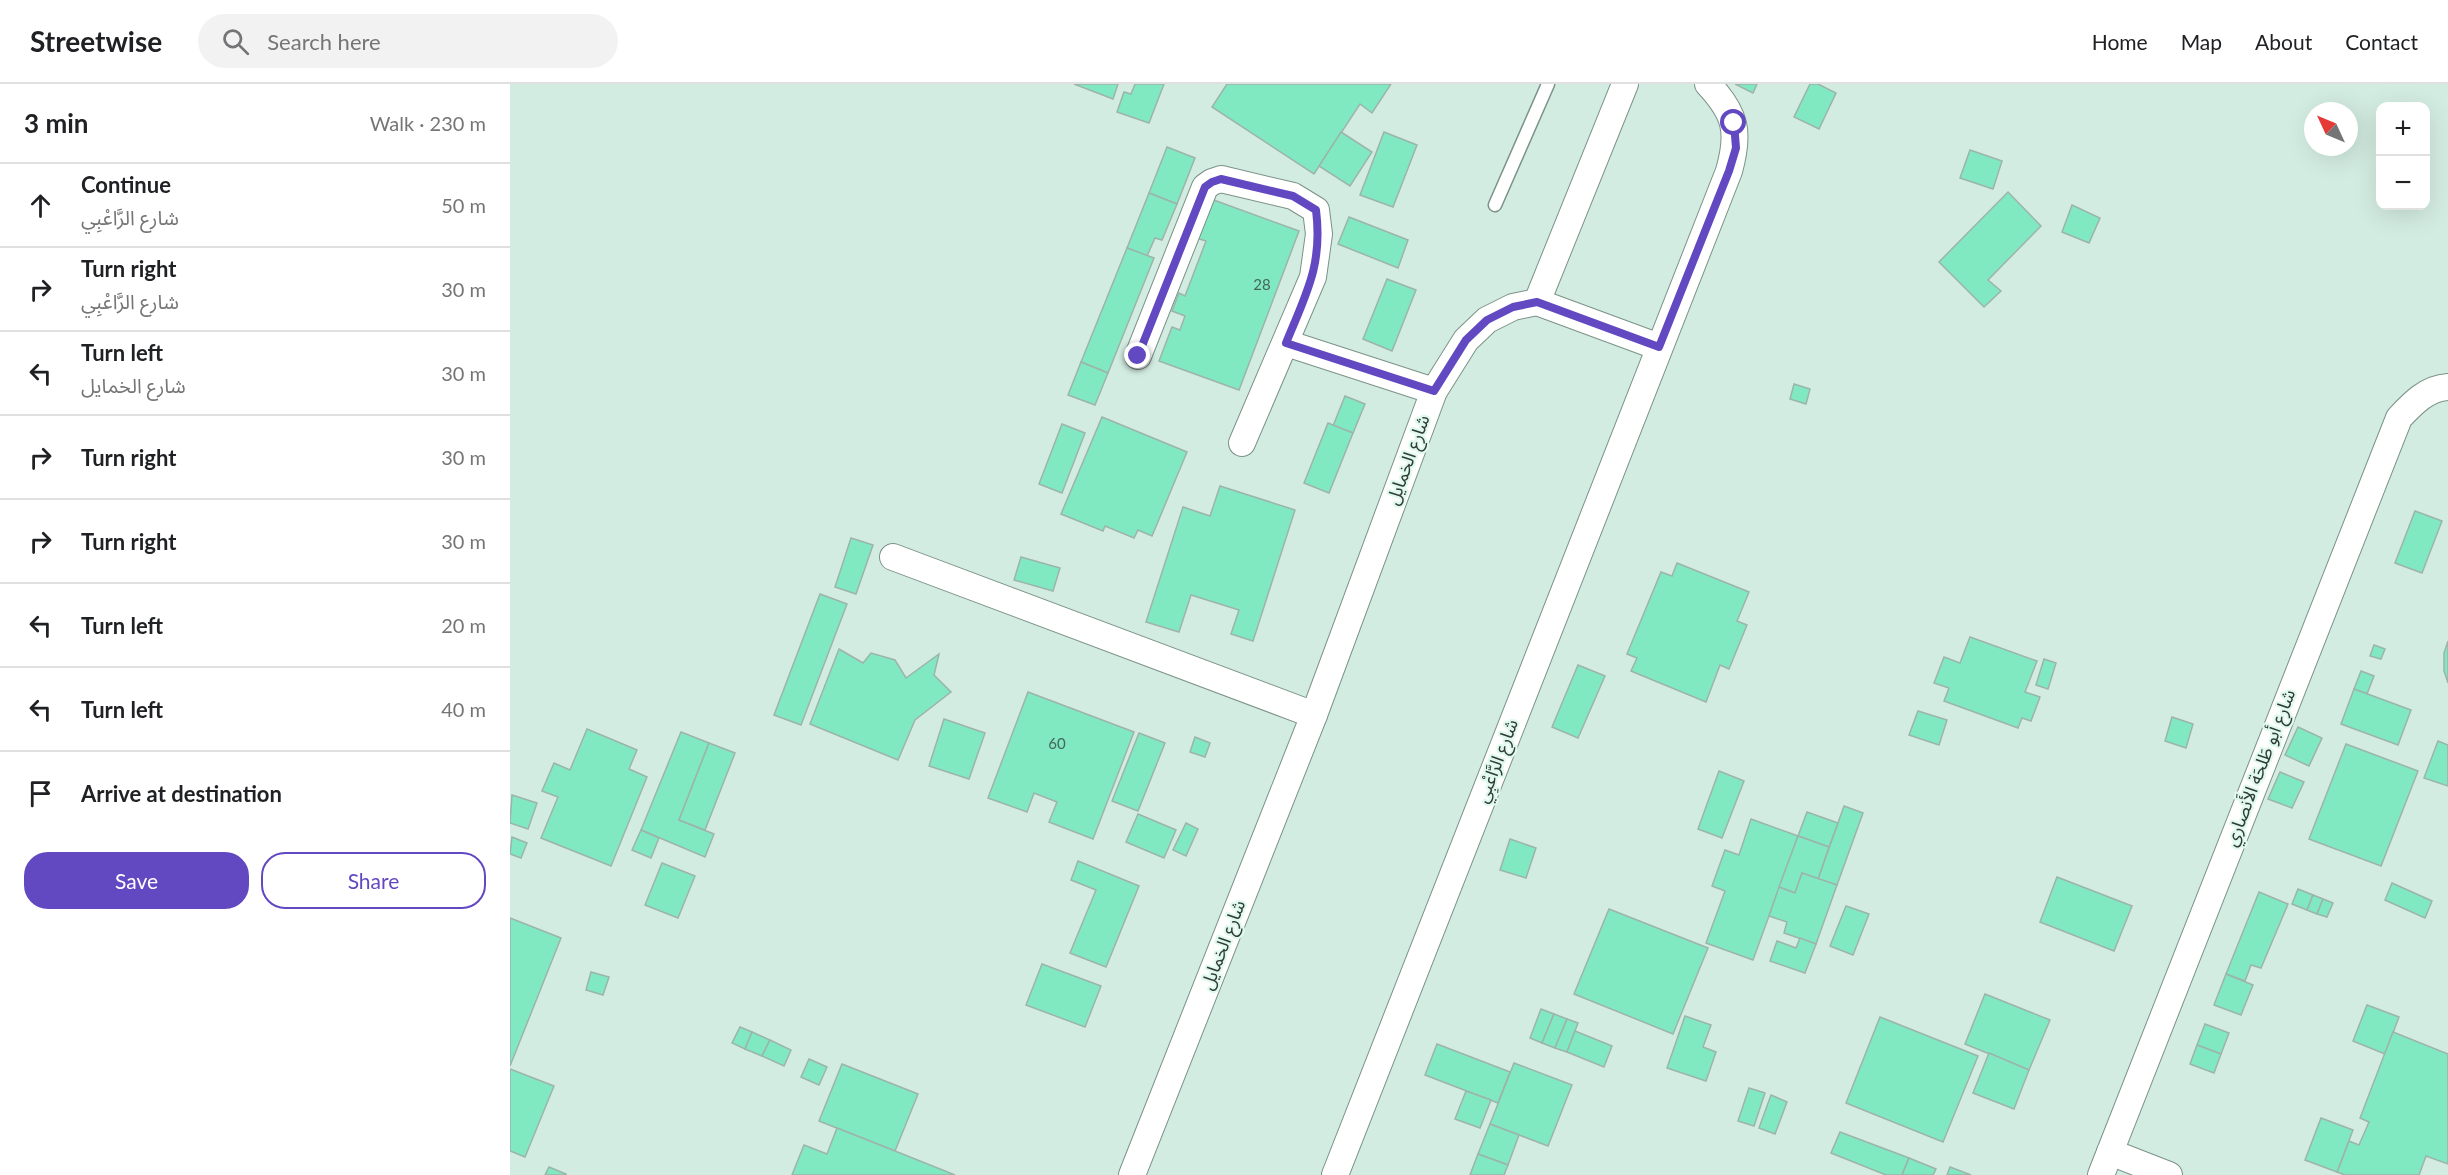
<!DOCTYPE html>
<html lang="en">
<head>
<meta charset="utf-8">
<style>
  :root { --surface:#fff; --page:#f2f2f2; --text:#202124; --muted:#757577; --line:#e0e0e0; --accent:#6248c1 }
  body { margin:0; font-family:Lato,"Noto Sans Arabic",sans-serif; background:var(--page); color:var(--text) }
  .controls { position:absolute; right:18px; top:18px; display:grid; overflow:hidden; border-radius:12px; box-shadow:0 6px 24px #0002 }
  .controls button { width:54px; height:54px; display:grid; place-items:center; padding:0; border:0; border-bottom:2px solid var(--line); background:var(--surface); color:var(--text); font:30px sans-serif }
  .compass { position:absolute; left:1794px; top:18px; width:54px; height:54px; border-radius:50%; background:var(--surface); box-shadow:0 6px 24px #0002; rotate:314deg }
  .stop { position:absolute; width:18px; height:18px; margin:-14px; border:4px solid #6248c1; border-radius:50%; background:#fff }
  .stop.end { background:#6248c1; border-color:#fff; box-shadow:0 2px 6px #0008 }
  .list { margin:0; padding:0; list-style:none }
  h2 { display:flex; justify-content:space-between; align-items:center; height:78px; margin:0; padding:0 24px; font-size:26px }
  h2 small { font-size:20px; font-weight:400; color:var(--muted) }
  .list li { display:grid; grid-template-columns:39px 1fr auto; gap:18px; align-items:center; box-sizing:border-box; height:84px; padding:0 24px; border-top:2px solid var(--line) }
  .list b { display:block; font-size:22px; white-space:nowrap }
  .list p { margin:0; font-size:20px; white-space:nowrap; color:var(--muted) }
  .list em { font-size:20px; font-style:normal; color:var(--muted) }
  .actions { display:flex; gap:12px; padding:18px 24px }
  .actions a { flex:1; padding:14px 0; border:2px solid var(--accent); border-radius:24px; text-align:center; font-size:21px; color:var(--accent) }
  .actions .main { background:var(--accent); color:#fff }
  .icon { flex:none; width:33px; height:33px; fill:none; stroke:currentColor; stroke-width:2; stroke-linecap:round; stroke-linejoin:round }
  .map { position:relative; flex:none; width:1938px; height:1091px; overflow:hidden }
  header { display:flex; align-items:center; gap:36px; box-sizing:border-box; height:84px; padding:0 30px; background:var(--surface); border-bottom:2px solid var(--line) }
  header strong { font-size:28px }
  nav { display:flex; gap:33px; margin-inline-start:auto; font-size:21px }
  .search { width:420px; height:54px; background:var(--page); display:flex; align-items:center; gap:15px; box-sizing:border-box; padding:0 21px; border-radius:33px; color:var(--muted); font-size:22px }
  main { display:flex }
  aside { flex:1; background:var(--surface) }
  .map>svg:first-child { display:block }
</style>
</head>
<body>
<header>
<strong>Streetwise</strong>
<div class="search"><svg class="icon" aria-label="search" viewBox="0 0 24 24"><circle cx="10" cy="10" r="6"/><path d="M15 15l6 6"/></svg>Search here</div>
<nav><a>Home</a><a>Map</a><a>About</a><a>Contact</a></nav>
</header>
<main>
<aside>
<h2>3 min<small>Walk · 230 m</small></h2>
<ul class="list">
<li><svg class="icon" aria-label="ahead" viewBox="0 0 24 24"><path d="M12 20V5M6 11l6-6 6 6"/></svg><div><b>Continue</b><p>شارع الرَّاعْبِي</p></div><em>50 m</em></li>
<li><svg class="icon" aria-label="right" viewBox="0 0 24 24"><path d="M7 20v-9h11M14 6l5 5-5 5"/></svg><div><b>Turn right</b><p>شارع الرَّاعْبِي</p></div><em>30 m</em></li>
<li><svg class="icon" aria-label="left" viewBox="0 0 24 24"><path d="M17 20v-9H6M10 6l-5 5 5 5"/></svg><div><b>Turn left</b><p>شارع الخمايل</p></div><em>30 m</em></li>
<li><svg class="icon" aria-label="right" viewBox="0 0 24 24"><path d="M7 20v-9h11M14 6l5 5-5 5"/></svg><div><b>Turn right</b></div><em>30 m</em></li>
<li><svg class="icon" aria-label="right" viewBox="0 0 24 24"><path d="M7 20v-9h11M14 6l5 5-5 5"/></svg><div><b>Turn right</b></div><em>30 m</em></li>
<li><svg class="icon" aria-label="left" viewBox="0 0 24 24"><path d="M17 20v-9H6M10 6l-5 5 5 5"/></svg><div><b>Turn left</b></div><em>20 m</em></li>
<li><svg class="icon" aria-label="left" viewBox="0 0 24 24"><path d="M17 20v-9H6M10 6l-5 5 5 5"/></svg><div><b>Turn left</b></div><em>40 m</em></li>
<li><svg class="icon" aria-label="arrive" viewBox="0 0 24 24"><path d="M6 21V4h12l-3 4 3 4H6"/></svg><div><b>Arrive at destination</b></div></li>
</ul>
<div class="actions"><a class="main">Save</a><a>Share</a></div>
</aside>
<div class="map">
<svg width="1938" height="1091" viewBox="0 0 1938 1091">
  <rect width="100%" height="100%" fill="#d3ece1"/>
  <!-- building -->
  <g fill="#81e9c2" stroke="#9cb4aa" stroke-width="1.5">
    <polygon points="564,0 608,0 603,15"/>
    <polygon points="625,0 654,0 639,39 607,28 614,8 621,10"/>
    <polygon points="717,0 881,0 862,29 850,20 804,90 702,23"/>
    <polygon points="1225,0 1247,0 1243,9"/>
    <polygon points="1300,0 1308,0 1326,9 1309,45 1284,33"/>
    <polygon points="831,48 862,68 840,102 809,82"/>
    <polygon points="874,48 907,61 883,123 850,111"/>
    <polygon points="657,63 685,74 667,120 639,109"/>
    <polygon points="1460,66 1492,77 1483,105 1450,94"/>
    <polygon points="1498,108 1531,142 1478,196 1491,207 1474,223 1429,178"/>
    <polygon points="639,109 667,120 652,156 645,154 637,172 617,164"/>
    <polygon points="701,115 789,147 729,306 649,277 662,243 670,246 675,232 662,227 669,209 675,212 696,157 686,154"/>
    <polygon points="1562,121 1590,134 1579,159 1552,148"/>
    <polygon points="839,133 898,156 888,184 828,160"/>
    <polygon points="617,164 644,174 598,289 571,278"/>
    <polygon points="877,195 906,206 882,267 853,255"/>
    <polygon points="571,278 598,289 585,321 558,311"/>
    <polygon points="1284,300 1300,305 1296,320 1280,315"/>
    <polygon points="835,312 855,320 843,349 823,342"/>
    <polygon points="592,333 677,368 642,452 628,446 624,454 595,442 593,447 551,430"/>
    <polygon points="818,339 843,349 819,409 794,399"/>
    <polygon points="552,340 575,349 552,409 529,400"/>
    <polygon points="710,402 785,426 743,557 721,550 729,526 681,511 669,548 636,538 673,423 700,432"/>
    <polygon points="1905,427 1932,437 1912,489 1885,479"/>
    <polygon points="341,454 363,461 346,510 325,503"/>
    <polygon points="511,473 550,484 543,507 504,496"/>
    <polygon points="1167,479 1239,508 1227,537 1237,541 1219,585 1210,581 1196,618 1121,587 1127,574 1117,570 1151,488 1162,492"/>
    <polygon points="310,510 337,520 291,641 264,631"/>
    <polygon points="1460,553 1527,577 1515,608 1530,613 1521,637 1512,634 1508,644 1434,617 1439,604 1424,599 1434,573 1450,579"/>
    <polygon points="1938,557 1938,599 1934,587 1934,569"/>
    <polygon points="1864,561 1875,565 1871,575 1860,572"/>
    <polygon points="329,565 353,579 361,569 385,576 396,594 429,570 424,591 441,608 405,636 388,676 300,640"/>
    <polygon points="1534,575 1546,579 1538,605 1526,601"/>
    <polygon points="1068,581 1095,592 1068,654 1042,643"/>
    <polygon points="1851,587 1864,592 1857,610 1844,605"/>
    <polygon points="1844,605 1901,626 1888,661 1831,640"/>
    <polygon points="518,608 624,648 583,755 539,738 547,718 524,709 517,728 478,714"/>
    <polygon points="1408,627 1437,636 1429,661 1399,651"/>
    <polygon points="1662,633 1683,640 1676,664 1655,657"/>
    <polygon points="434,635 475,649 459,695 419,682"/>
    <polygon points="1788,643 1812,654 1799,682 1775,671"/>
    <polygon points="77,645 127,666 119,685 137,693 101,782 31,754 48,713 32,707 44,679 60,686"/>
    <polygon points="171,648 199,659 169,736 204,750 195,773 131,746"/>
    <polygon points="629,649 655,659 628,727 602,717"/>
    <polygon points="685,653 700,659 695,673 680,668"/>
    <polygon points="1928,657 1938,661 1938,702 1914,694"/>
    <polygon points="199,659 225,669 195,746 169,736"/>
    <polygon points="1836,660 1908,687 1871,782 1799,755"/>
    <polygon points="1209,687 1234,697 1212,754 1188,745"/>
    <polygon points="1770,688 1794,698 1782,724 1758,715"/>
    <polygon points="2,711 27,719 18,745 0,739"/>
    <polygon points="1334,722 1353,729 1327,801 1308,795"/>
    <polygon points="1297,728 1328,739 1319,763 1288,752"/>
    <polygon points="628,730 666,746 654,774 616,758"/>
    <polygon points="1241,735 1288,752 1243,876 1196,859 1215,807 1202,802 1215,766 1229,771"/>
    <polygon points="676,739 688,745 676,772 663,766"/>
    <polygon points="131,746 149,754 141,774 122,766"/>
    <polygon points="1288,752 1319,763 1308,795 1292,789 1285,809 1269,803"/>
    <polygon points="2,753 17,759 11,774 0,770"/>
    <polygon points="1000,755 1026,764 1016,794 990,786"/>
    <polygon points="568,777 629,802 596,883 560,869 586,806 561,796"/>
    <polygon points="152,779 185,792 168,834 135,821"/>
    <polygon points="1292,789 1327,801 1306,860 1274,849 1277,838 1259,832 1269,803 1285,809"/>
    <polygon points="1547,793 1622,822 1604,867 1530,838"/>
    <polygon points="1882,799 1922,817 1915,834 1875,816"/>
    <polygon points="1788,805 1803,811 1797,826 1782,820"/>
    <polygon points="1749,808 1778,820 1751,884 1741,881 1735,897 1716,890"/>
    <polygon points="1803,811 1813,815 1807,830 1797,826"/>
    <polygon points="1813,815 1823,819 1817,833 1807,830"/>
    <polygon points="1336,822 1359,830 1343,871 1320,862"/>
    <polygon points="1099,825 1198,864 1163,950 1064,910"/>
    <polygon points="0,834 51,854 0,982"/>
    <polygon points="1290,854 1306,860 1295,889 1260,877 1267,857 1286,864"/>
    <polygon points="532,880 591,902 575,943 516,921"/>
    <polygon points="81,888 99,893 93,911 76,906"/>
    <polygon points="1716,890 1743,901 1731,931 1704,921"/>
    <polygon points="1475,910 1540,936 1519,986 1455,960"/>
    <polygon points="1857,921 1889,933 1875,970 1843,957"/>
    <polygon points="1031,925 1044,930 1032,959 1020,954"/>
    <polygon points="1044,930 1057,935 1045,964 1032,959"/>
    <polygon points="1175,932 1201,941 1193,963 1206,968 1196,997 1157,984"/>
    <polygon points="1370,933 1468,972 1433,1058 1336,1019"/>
    <polygon points="1057,935 1068,939 1057,968 1045,964"/>
    <polygon points="1695,940 1719,949 1711,970 1687,961"/>
    <polygon points="230,943 242,948 235,965 222,959"/>
    <polygon points="1065,947 1102,962 1094,983 1057,968"/>
    <polygon points="242,948 260,956 252,972 235,965"/>
    <polygon points="1883,948 1938,970 1938,1080 1916,1072 1909,1091 1835,1091 1827,1088 1839,1057 1849,1061 1859,1038 1850,1034"/>
    <polygon points="260,956 281,966 274,982 252,972"/>
    <polygon points="927,960 1000,988 988,1019 915,991"/>
    <polygon points="1687,961 1711,970 1704,989 1680,980"/>
    <polygon points="1479,969 1519,986 1504,1025 1463,1009"/>
    <polygon points="299,975 317,983 309,1001 291,993"/>
    <polygon points="1004,979 1062,1001 1038,1062 980,1040"/>
    <polygon points="332,980 408,1010 385,1067 309,1037"/>
    <polygon points="0,985 44,1002 15,1073 0,1067"/>
    <polygon points="1239,1004 1255,1009 1244,1042 1228,1037"/>
    <polygon points="956,1007 981,1016 970,1044 945,1035"/>
    <polygon points="1261,1011 1277,1018 1265,1050 1249,1044"/>
    <polygon points="1811,1034 1843,1046 1827,1088 1795,1076"/>
    <polygon points="980,1040 1009,1051 998,1081 968,1070"/>
    <polygon points="327,1044 385,1067 445,1091 282,1091 294,1061 317,1070"/>
    <polygon points="1330,1048 1399,1074 1392,1091 1376,1091 1321,1069"/>
    <polygon points="968,1070 998,1081 994,1091 960,1091"/>
    <polygon points="1399,1074 1426,1085 1423,1091 1392,1091"/>
    <polygon points="39,1083 56,1090 56,1091 35,1091"/>
    <polygon points="1440,1083 1461,1091 1437,1091"/>
  </g>
  <g fill="none" stroke-linecap="round" stroke-linejoin="round">
    <defs>
      <polyline id="service" points="985,121 1038,0"/>
      <g id="minor">
        <polyline points="1027,218 1115,0"/>
        <polyline points="1027,218 1149,263"/>
        <polyline points="776,259 924,307"/>
        <polyline points="628,272 695,103 702,98 711,95 783,112 806,126 809,150 803,193 732,359"/>
        <polyline points="383,473 804,631"/>
        <polyline points="1600,1068 1659,1091"/>
        <polyline points="622,1091 804,631 924,307 956,256 977,236 1003,223 1027,218"/>
        <path d="M825,1091L1219,87C1230,48 1226,30 1198,0"/>
        <path d="M1591,1091L1889,334C1902,320 1917,304 1938,303"/>
      </g>
    </defs>
    <!-- service casing -->
    <use href="#service" stroke="#7b9288" stroke-width="15"/>
    <!-- minor casing -->
    <use href="#minor" stroke="#7b9288" stroke-width="28"/>
    <!-- service -->
    <use href="#service" stroke="#fff" stroke-width="12"/>
    <!-- minor -->
    <use href="#minor" stroke="#fff" stroke-width="26"/>
  </g>
  <g fill="none" stroke-linecap="round" stroke-linejoin="round">
    <!-- route -->
    <path stroke="#6248c1" stroke-width="8" d="M628,272L695,103L702,98L711,95L783,112L806,126C813,181 796,210 776,259L924,307L956,256L977,236L1003,223L1027,218L1149,263L1219,87L1226,64L1224,39"/>
  </g>
  <g text-anchor="middle" stroke-width="4.5" stroke-linejoin="round" paint-order="stroke">
    <!-- number labels -->
    <g font-size="15" fill="#456659">
      <text x="752" y="206">28</text>
      <text x="547" y="665">60</text>
    </g>
    <!-- street labels -->
    <g font-size="18" fill="#313b36" stroke="#e0f9ee">
      <text transform="translate(898 376) rotate(-70)" y="6">شارع الخمايل</text>
      <text transform="translate(987 677) rotate(-69)" y="6">شارع الرَّاعْبِي</text>
      <text transform="translate(1750 684) rotate(-69)" y="6">شارع أبو طَلحَة الأَنصاري</text>
      <text transform="translate(713 861) rotate(-69)" y="6">شارع الخمايل</text>
    </g>
  </g>
</svg>
<div class="controls">
<button>+</button>
<button>−</button>
</div>
<svg class="compass" viewBox="-18 -18 36 36"><path d="M0-13l5 13h-10z" fill="#e53935"/><path d="M0 13l5-13h-10z" fill="#757577"/></svg>
<div class="stop" style="left:1224px;top:39px"></div>
<div class="stop end" style="left:628px;top:272px"></div>
</div>
</main>
</body>
</html>
